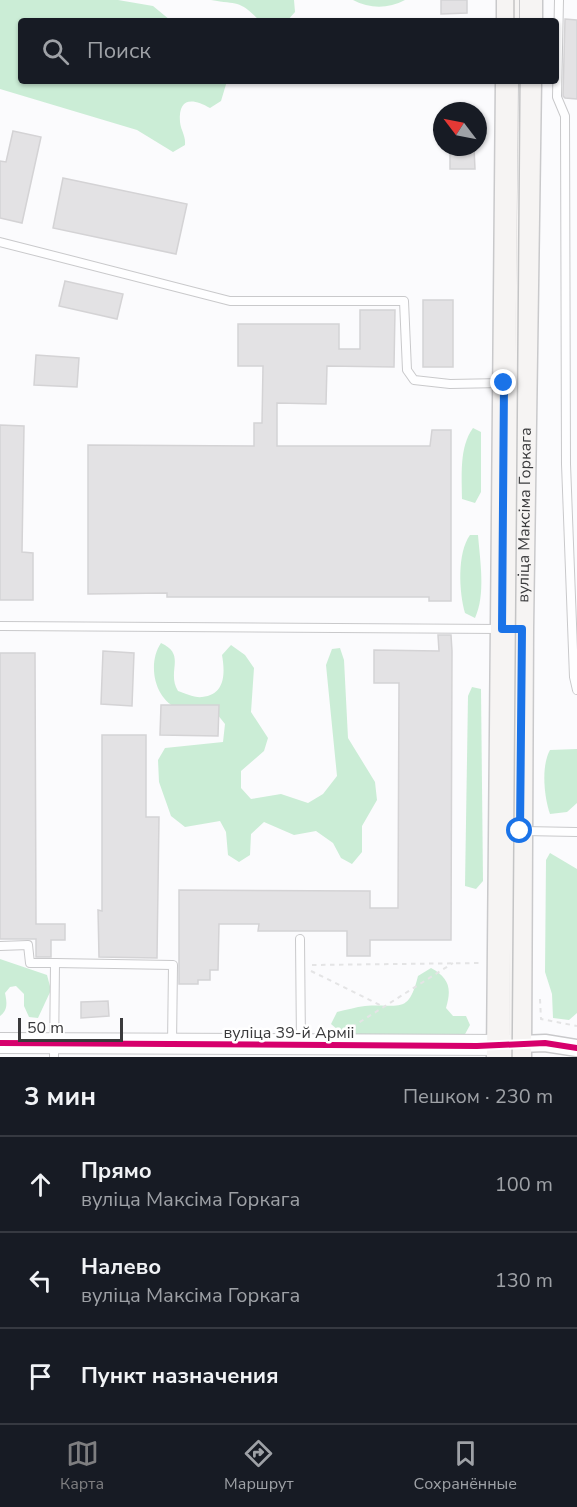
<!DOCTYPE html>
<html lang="ru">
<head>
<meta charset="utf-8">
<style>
  :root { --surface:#171b24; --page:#242831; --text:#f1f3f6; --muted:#9ea1a6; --line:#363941; --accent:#7e7e80 }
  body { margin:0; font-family:"Nunito Sans",sans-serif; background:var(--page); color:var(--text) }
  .compass { position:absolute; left:433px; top:102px; width:54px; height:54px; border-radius:50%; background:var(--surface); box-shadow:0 2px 4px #0004; rotate:302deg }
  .scale { position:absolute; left:18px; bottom:15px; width:105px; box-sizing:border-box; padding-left:6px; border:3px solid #3a3a3c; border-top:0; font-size:16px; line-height:21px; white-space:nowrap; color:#3a3a3c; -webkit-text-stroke:4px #fff; paint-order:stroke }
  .stop { position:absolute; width:18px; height:18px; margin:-14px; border:4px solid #1a73e8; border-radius:50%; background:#fff }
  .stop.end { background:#1a73e8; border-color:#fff; box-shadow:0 2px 6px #0008 }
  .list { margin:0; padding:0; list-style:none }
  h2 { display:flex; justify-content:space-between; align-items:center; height:78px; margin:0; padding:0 24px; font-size:26px }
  h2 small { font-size:20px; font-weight:400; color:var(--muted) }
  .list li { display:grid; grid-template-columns:39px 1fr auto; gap:18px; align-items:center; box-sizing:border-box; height:96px; padding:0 24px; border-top:2px solid var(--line) }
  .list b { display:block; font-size:22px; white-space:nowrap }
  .list p { margin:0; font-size:20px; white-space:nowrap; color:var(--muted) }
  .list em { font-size:20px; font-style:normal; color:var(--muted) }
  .icon { flex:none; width:33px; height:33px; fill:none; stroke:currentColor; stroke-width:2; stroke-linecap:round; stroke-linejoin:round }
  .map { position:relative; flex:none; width:577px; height:1057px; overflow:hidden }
  .search { position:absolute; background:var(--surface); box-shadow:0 2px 4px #0004; left:18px; right:18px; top:18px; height:66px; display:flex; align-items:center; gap:15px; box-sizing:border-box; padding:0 21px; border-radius:6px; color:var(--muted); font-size:22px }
  .sheet { height:366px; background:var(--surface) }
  nav { display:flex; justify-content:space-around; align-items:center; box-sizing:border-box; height:84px; border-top:2px solid var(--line); background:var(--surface); font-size:16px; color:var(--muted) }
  nav a { display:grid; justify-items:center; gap:3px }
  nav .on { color:var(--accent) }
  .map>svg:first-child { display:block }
</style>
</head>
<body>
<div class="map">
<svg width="577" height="1057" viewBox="0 0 577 1057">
  <rect width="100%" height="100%" fill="#fbfbfd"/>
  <!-- green -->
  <g fill="#cbedd6">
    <path d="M0,0H118L153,6L170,20L21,21V81H227L221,101L210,108C193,98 178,97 180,122C181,131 186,136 185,145L173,152L137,130L0,89Z"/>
    <path d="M211,0H294L295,12L287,21H260C239,0 240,5 211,0Z"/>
    <path d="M353,0H405C388,9 370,9 353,0Z"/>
    <path d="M473,428L481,432V492L475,503L462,499C462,476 459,447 473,428Z"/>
    <path d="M470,535H478C480,560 486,595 475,618L465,613C459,592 457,553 470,535Z"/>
    <path d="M161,643C187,655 166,671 178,691C184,693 195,698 202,697C226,695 225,672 222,655L231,645L245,655L254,668L251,712L268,738L264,751L241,771V788L251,799L281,794L308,803L323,794L337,776L326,665L332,649L340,648L344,660L348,738L375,782L377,800L362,826V852L352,864L341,858L333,843L316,831L294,835L264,822L251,834L250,855L239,862L228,855L226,832L220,821L185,827L171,816L159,782L158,760L165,748L223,742L225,724L217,714C205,713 191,713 180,709C154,701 147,663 161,643Z"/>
    <polygon points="472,687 481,689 483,881 476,889 465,886 468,696"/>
    <path d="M577,749V803L567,812L550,814C544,797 541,766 550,750Z"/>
    <polygon points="550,853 577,869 577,1013 569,1020 553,1018 552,994 545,972 546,860"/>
    <path d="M0,959L47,975L51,990L38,1018L29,1017L24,1006V994L16,986L10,987L5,993C7,1003 8,1010 0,1016Z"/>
    <path d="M431,968C449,978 452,988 446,1008L453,1016H466L470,1025L464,1036L344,1035L331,1024L337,1012C346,1010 356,1007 365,1006C399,1003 408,1016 418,976Z"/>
  </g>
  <!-- building -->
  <g fill="#e3e2e4" stroke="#d4d3d5" stroke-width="1.5">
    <polygon points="441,0 467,0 467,13 441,14"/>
    <polygon points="565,19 577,20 577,99 565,98 563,96"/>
    <polygon points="13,131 41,137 22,223 0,218 0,161 6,162"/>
    <polygon points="450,147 474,147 475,169 450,169"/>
    <polygon points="63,178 187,204 176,254 53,228"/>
    <polygon points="65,281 123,294 117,319 59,306"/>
    <rect x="423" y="300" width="30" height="67"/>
    <polygon points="360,310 395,310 394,367 327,366 326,404 277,403 277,446 430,446 432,430 451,430 451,601 429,601 429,597 167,597 167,593 88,594 88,445 254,446 254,423 262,423 263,366 238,366 238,324 339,324 339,349 360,349"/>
    <polygon points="36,355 79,358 77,387 34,385"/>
    <polygon points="0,425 24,426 22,552 33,553 33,600 0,600"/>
    <polygon points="438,635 451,635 452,651 451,940 370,940 370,956 347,956 347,931 258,931 259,924 219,924 218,970 210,970 210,980 198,980 198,984 179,984 179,890 370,891 370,908 398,908 399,683 374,683 374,650 439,651"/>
    <polygon points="103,651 134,653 132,706 101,704"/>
    <polygon points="0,653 35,653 36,924 65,924 65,940 51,940 51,957 36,957 36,939 0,939"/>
    <polygon points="161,705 219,705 218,736 160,735"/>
    <polygon points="102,735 146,735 146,817 159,817 157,958 99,957 98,910 102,911"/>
    <polygon points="108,1001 109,1016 81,1018 81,1002"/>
  </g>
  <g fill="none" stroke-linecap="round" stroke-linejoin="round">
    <defs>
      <g id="service">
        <polyline points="559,0 557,97 565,116 566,464 574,677 577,690"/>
        <polyline points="0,242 230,301 404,301 407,370 414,380 450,384 502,383"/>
        <polyline points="0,626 501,629"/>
        <polyline points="523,831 577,832"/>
        <polyline points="300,939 301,1045"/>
        <polyline points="0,946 28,945 30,963 55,963 54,1057"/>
        <polyline points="55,963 173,965 172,1045"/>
      </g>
      <polyline id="minor" points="520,1044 545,1043 577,1048"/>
      <polyline id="tertiary" points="0,1043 513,1045"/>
      <g id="secondary">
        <polyline points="508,21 508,0"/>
        <polyline points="531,21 531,0"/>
        <polyline points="498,1057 507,81"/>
        <path id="s1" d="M520,1057L522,629L530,81"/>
      </g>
    </defs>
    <!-- service casing -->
    <use href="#service" stroke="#c9c9cb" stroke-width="10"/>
    <!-- minor casing -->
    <use href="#minor" stroke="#c9c9cb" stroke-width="19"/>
    <!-- tertiary casing -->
    <use href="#tertiary" stroke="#c9c9cb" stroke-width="22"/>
    <!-- secondary casing -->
    <use href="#secondary" stroke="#c9c9cb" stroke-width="25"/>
    <!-- path -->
    <g stroke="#e4e4e5" stroke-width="2" stroke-dasharray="4.5 4.5" stroke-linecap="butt">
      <polyline points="312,965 480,963"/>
      <polyline points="311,971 384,1007"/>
      <polyline points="540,999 541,1019 577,1026"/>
      <polyline points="352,1027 453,963"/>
    </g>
    <!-- service -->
    <use href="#service" stroke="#fefeff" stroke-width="8"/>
    <!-- minor -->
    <use href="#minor" stroke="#fefeff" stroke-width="16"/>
    <!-- tertiary -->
    <use href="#tertiary" stroke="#fefeff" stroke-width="20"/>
    <!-- secondary -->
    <use href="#secondary" stroke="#f6f4f3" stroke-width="22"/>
    <!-- tram -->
    <g stroke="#c4c4c5" stroke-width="1.5">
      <polyline points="514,21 514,0"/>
      <polyline points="512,1057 520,81"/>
    </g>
    <defs>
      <polyline id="cycleway" points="0,1043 477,1046 545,1043 577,1048"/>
    </defs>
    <!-- cycleway casing -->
    <use href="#cycleway" stroke="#fff" stroke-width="10"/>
    <!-- cycleway -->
    <use href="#cycleway" stroke="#d6006c" stroke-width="6"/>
  </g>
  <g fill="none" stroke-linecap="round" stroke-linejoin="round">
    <!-- route -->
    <polyline stroke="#1a73e8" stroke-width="8" points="504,383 502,629 522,629 520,831"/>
  </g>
  <g text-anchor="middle" stroke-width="5" stroke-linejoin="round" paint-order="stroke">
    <!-- street labels -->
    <g font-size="16" fill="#3a3a3c" stroke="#fff">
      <text dy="6" stroke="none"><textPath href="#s1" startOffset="542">вуліца Максіма Горкага</textPath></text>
      <text x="289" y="1038">вуліца 39-й Арміі</text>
    </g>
  </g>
</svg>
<svg class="compass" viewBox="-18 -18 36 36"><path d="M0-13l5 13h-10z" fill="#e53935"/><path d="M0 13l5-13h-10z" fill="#9ea1a6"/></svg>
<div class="scale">50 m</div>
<div class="stop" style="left:520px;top:831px"></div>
<div class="stop end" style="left:504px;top:383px"></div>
<div class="search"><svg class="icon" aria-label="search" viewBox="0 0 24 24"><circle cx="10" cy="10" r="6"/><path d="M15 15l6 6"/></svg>Поиск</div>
</div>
<section class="sheet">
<h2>3 мин<small>Пешком · 230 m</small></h2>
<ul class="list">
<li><svg class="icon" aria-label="ahead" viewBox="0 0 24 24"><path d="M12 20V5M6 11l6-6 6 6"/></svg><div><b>Прямо</b><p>вуліца Максіма Горкага</p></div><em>100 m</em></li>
<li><svg class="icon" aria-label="left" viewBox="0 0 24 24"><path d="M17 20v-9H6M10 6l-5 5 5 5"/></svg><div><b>Налево</b><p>вуліца Максіма Горкага</p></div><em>130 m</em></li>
<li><svg class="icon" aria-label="arrive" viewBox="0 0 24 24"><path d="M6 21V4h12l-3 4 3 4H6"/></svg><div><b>Пункт назначения</b></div></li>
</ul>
</section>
<nav>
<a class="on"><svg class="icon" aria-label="map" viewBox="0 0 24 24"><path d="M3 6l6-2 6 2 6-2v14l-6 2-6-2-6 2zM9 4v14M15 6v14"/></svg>Карта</a>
<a><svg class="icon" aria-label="directions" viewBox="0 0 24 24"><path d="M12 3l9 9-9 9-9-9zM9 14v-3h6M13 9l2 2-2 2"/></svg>Маршрут</a>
<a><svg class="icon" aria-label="saved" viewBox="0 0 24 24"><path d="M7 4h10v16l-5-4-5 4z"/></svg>Сохранённые</a>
</nav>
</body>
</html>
